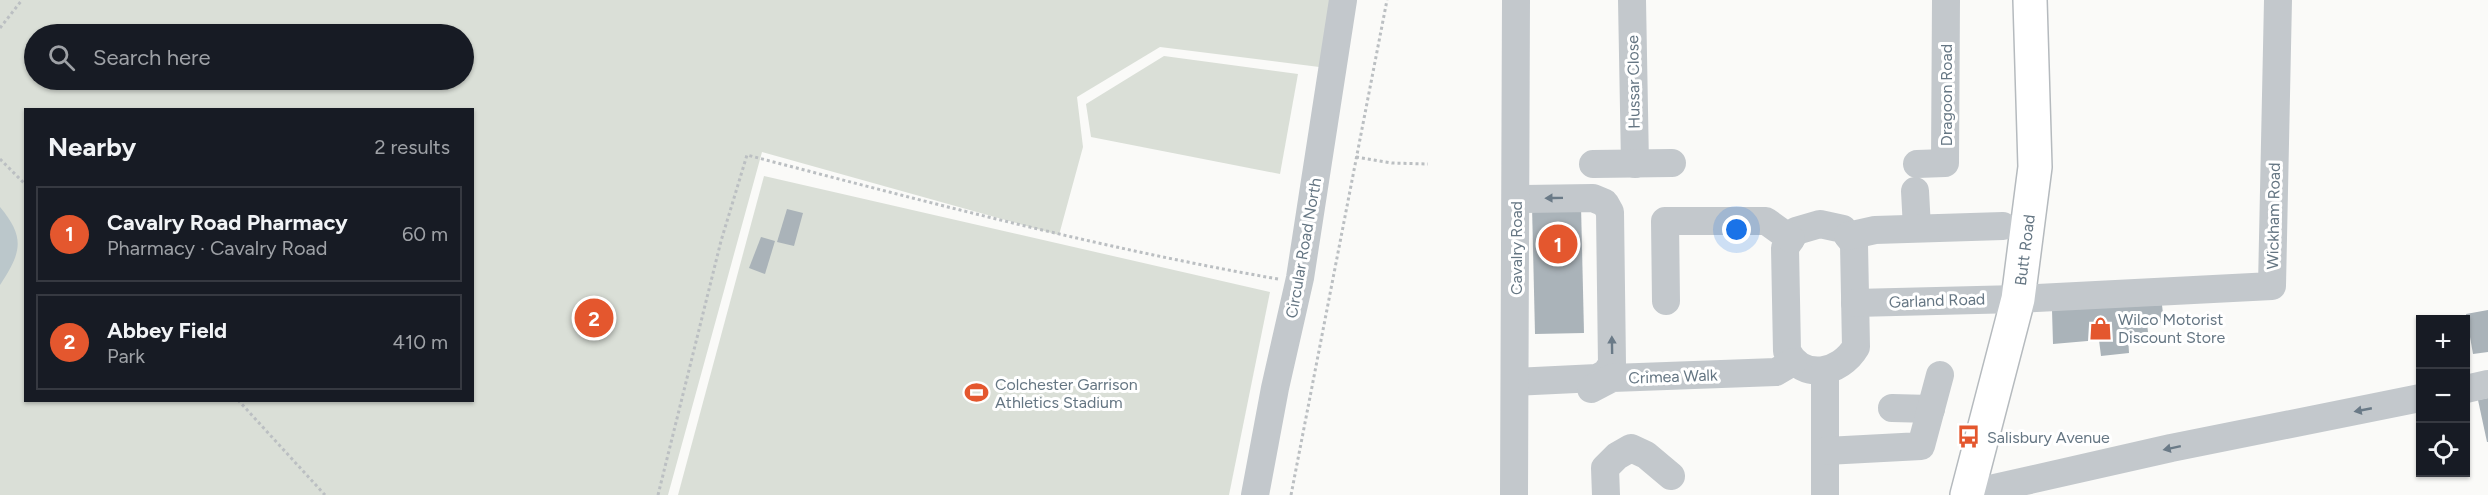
<!DOCTYPE html>
<html lang="en">
<head>
<meta charset="utf-8">
<style>
  :root { --surface:#171b24; --page:#20242c; --text:#f1f3f6; --muted:#9ea1a6; --line:#363941; --accent:#e4572e }
  body { margin:0; font-family:Figtree,sans-serif; background:var(--page); color:var(--text) }
  .controls { position:absolute; right:18px; bottom:18px; display:grid; overflow:hidden; border-radius:0px; box-shadow:0 2px 4px #0004 }
  .controls button { width:54px; height:54px; display:grid; place-items:center; padding:0; border:0; border-bottom:2px solid var(--line); background:var(--surface); color:var(--text); font:30px sans-serif }
  .you { position:absolute; left:1737px; top:230px; width:21px; height:21px; margin:-15px; border:4px solid #fff; border-radius:50%; background:#1a73e8; box-shadow:0 0 0 9px #1a73e833 }
  .badge { display:grid; place-items:center; width:39px; height:39px; border-radius:50%; background:var(--accent); color:#fff; font-size:20px; font-weight:700 }
  .pin { position:absolute; translate:-50% -50%; border:3px solid #fff; box-shadow:0 2px 6px #0006 }
  .list { margin:0; padding:0; list-style:none }
  h2 { display:flex; justify-content:space-between; align-items:center; height:78px; margin:0; padding:0 24px; font-size:26px }
  h2 small { font-size:20px; font-weight:400; color:var(--muted) }
  .list li { display:grid; grid-template-columns:39px 1fr auto; gap:18px; align-items:center; box-sizing:border-box; height:96px; margin:0 12px 12px; padding:0 12px; border:2px solid var(--line); border-radius:0px }
  .list b { display:block; font-size:22px; white-space:nowrap }
  .list p { margin:0; font-size:20px; white-space:nowrap; color:var(--muted) }
  .list em { font-size:20px; font-style:normal; color:var(--muted) }
  .icon { flex:none; width:33px; height:33px; fill:none; stroke:currentColor; stroke-width:2; stroke-linecap:round; stroke-linejoin:round }
  .map { position:relative; flex:none; width:2488px; height:495px; overflow:hidden }
  .search { position:absolute; background:var(--surface); box-shadow:0 2px 4px #0004; left:24px; top:24px; width:450px; height:66px; display:flex; align-items:center; gap:15px; box-sizing:border-box; padding:0 21px; border-radius:33px; color:var(--muted); font-size:22px }
  .panel { position:absolute; background:var(--surface); box-shadow:0 2px 4px #0004; left:24px; top:108px; width:450px; height:294px; border-radius:0px }
  .map>svg:first-child { display:block }
</style>
</head>
<body>
<div class="map">
<svg width="2488" height="495" viewBox="0 0 2488 495">
  <rect width="100%" height="100%" fill="#fafaf8"/>
  <!-- green -->
  <g fill="#dadfd7" fill-rule="evenodd">
    <path d="M0,0H1346L1335,69L1160,47L1077,97L1083,147L1059,235L762,152L668,495H0ZM34,34H464V80H34ZM26,110H472V400H26Z"/>
    <polygon points="1164,56 1298,74 1280,174 1091,137 1086,104"/>
    <polygon points="764,176 1270,292 1229,495 678,495"/>
  </g>
  <!-- water -->
  <path fill="#bbc7cb" d="M0,207C26,238 21,253 0,285Z"/>
  <!-- building -->
  <g fill="#aab3b9">
    <polygon points="1581,205 1584,333 1535,334 1532,206"/>
    <polygon points="787,209 803,213 794,246 777,242"/>
    <polygon points="761,237 775,241 765,274 749,268"/>
    <polygon points="2162,305 2164,322 2147,323 2148,332 2128,335 2129,353 2101,356 2099,340 2053,344 2052,310"/>
    <polygon points="2488,310 2488,352 2473,354 2466,314"/>
    <polygon points="2488,398 2488,442 2487,442 2478,400"/>
  </g>
  <g fill="none" stroke-linecap="round" stroke-linejoin="round">
    <defs>
      <g id="major">
        <path id="s1" d="M1967,495L2018,299L2035,167L2030,0"/>
      </g>
    </defs>
    <!-- major casing -->
    <use href="#major" stroke="#b5babe" stroke-width="36"/>
    <!-- path -->
    <g stroke="#bbbfc2" stroke-width="3" stroke-dasharray="3 3" stroke-linecap="butt">
      <polyline points="0,28 22,0"/>
      <polyline points="1356,157 1392,163 1428,164"/>
      <polyline points="0,159 26,185"/>
      <polyline points="238,400 325,495"/>
      <path d="M658,495L721,241L747,155C923,201 1099,248 1278,279"/>
      <polyline points="1291,495 1387,0"/>
    </g>
    <!-- minor -->
    <g stroke="#c3c8cc" stroke-width="28">
      <polyline points="1632,0 1635,164"/>
      <polyline points="1593,164 1672,163"/>
      <polyline points="1917,164 1945,163 1946,0"/>
      <polyline points="1915,191 1917,228"/>
      <path d="M1820,224L1843,229L1854,244L1856,347C1840,374 1803,381 1787,351L1785,248L1796,231Z"/>
      <polyline points="1848,236 1875,230 2003,226"/>
      <polyline points="1666,301 1665,221 1766,221 1791,239"/>
      <polyline points="1855,303 2018,299 2272,286 2278,0"/>
      <polyline points="1825,371 1825,495"/>
      <polyline points="1516,382 1597,378 1606,373 1612,364 1610,212 1605,203 1593,198 1516,199"/>
      <polyline points="1591,389 1612,378 1776,372 1793,362"/>
      <polyline points="2466,389 2488,384"/>
      <polyline points="1892,408 1931,409"/>
      <polyline points="1826,451 1921,446 1940,375"/>
      <polyline points="1968,494 2171,448 2420,398"/>
      <polyline points="1255,495 1275,388 1300,278 1343,0"/>
      <polyline points="1514,495 1516,0"/>
      <polyline points="1606,495 1605,468 1617,456 1631,448 1646,455 1671,476"/>
    </g>
    <!-- major -->
    <use href="#major" stroke="#fff" stroke-width="33"/>
  </g>
  <!-- one-way arrows -->
  <defs><path id="oneway-solid" d="M-6-.8H1V-3.2L6.5 0L1 3.2V.8H-6Z" transform="scale(1.5)"/></defs>
  <g fill="#6a7a87">
    <use href="#oneway-solid" transform="translate(1554 198) rotate(179)"/>
    <use href="#oneway-solid" transform="translate(1612 345) rotate(-91)"/>
    <use href="#oneway-solid" transform="translate(2363 410) rotate(169)"/>
    <use href="#oneway-solid" transform="translate(2172 448) rotate(168)"/>
  </g>
  <!-- icons -->
  <defs>
    <symbol id="shop-bare" viewBox="-9 -9 18 18"><path d="M-5-2.5h2.3a2.7 3.5 0 0 1 5.4 0H5L5.5 6h-11ZM-1.5-2.5h3a1.5 2.3 0 0 0-3 0Z" fill="#e4572e" stroke="#fff" stroke-width="2.5" paint-order="stroke"/></symbol>
    <symbol id="stadium-bare" viewBox="-9 -9 18 18"><path d="M0-5a6.5 5 0 1 0 0 10a6.5 5 0 1 0 0-10ZM-3.5-1.8h7v3.6h-7Z" fill="#e4572e" stroke="#fff" stroke-width="2.5" paint-order="stroke"/></symbol>
    <symbol id="bus-bare" viewBox="-9 -9 18 18"><path d="M-5-6H5V4H4V6H2V4H-2V6H-4V4H-5ZM-3.5-4V0h7V-4ZM-3.5 1.2v1.5H-2V1.2ZM2 1.2v1.5H3.5V1.2Z" fill="#e4572e" stroke="#fff" stroke-width="2.5" paint-order="stroke"/></symbol>
  </defs>
  <g fill-rule="evenodd">
    <use href="#shop-bare" x="2084" y="312" width="33" height="33"/>
    <use href="#stadium-bare" x="960" y="376" width="33" height="33"/>
    <use href="#bus-bare" x="1952" y="420" width="33" height="33"/>
  </g>
  <g text-anchor="middle" stroke-width="6" stroke-linejoin="round" paint-order="stroke">
    <!-- street labels -->
    <g font-size="16" fill="#657683" stroke="#fff">
      <text transform="translate(1633 82) rotate(-91)" y="6">Hussar Close</text>
      <text transform="translate(1946 95) rotate(-90)" y="6">Dragoon Road</text>
      <text transform="translate(2273 216) rotate(-89)" y="6">Wickham Road</text>
      <text transform="translate(1303 248) rotate(-80)" y="6">Circular Road North</text>
      <text transform="translate(1516 248) rotate(-90)" y="6">Cavalry Road</text>
      <text dy="6" stroke="none"><textPath href="#s1" startOffset="252">Butt Road</textPath></text>
      <text transform="translate(1937 300) rotate(-2)" y="6">Garland Road</text>
      <text transform="translate(1673 376) rotate(-2)" y="6">Crimea Walk</text>
    </g>
    <!-- poi labels -->
    <g font-size="16" fill="#657683" stroke="#fff" text-anchor="start">
      <text x="2118" y="325">Wilco Motorist<tspan x="2118" dy="18">Discount Store</tspan></text>
      <text x="995" y="390">Colchester Garrison<tspan x="995" dy="18">Athletics Stadium</tspan></text>
      <text x="1987" y="443">Salisbury Avenue</text>
    </g>
  </g>
</svg>
<div class="controls">
<button>+</button>
<button>−</button>
<button><svg class="icon" aria-label="locate" viewBox="0 0 24 24"><circle cx="12" cy="12" r="6"/><path d="M12 2v4M12 18v4M2 12h4M18 12h4"/></svg></button>
</div>
<div class="you"></div>
<div class="pin badge" style="left:1558px;top:244px">1</div>
<div class="pin badge" style="left:594px;top:318px">2</div>
<div class="search"><svg class="icon" aria-label="search" viewBox="0 0 24 24"><circle cx="10" cy="10" r="6"/><path d="M15 15l6 6"/></svg>Search here</div>
<section class="panel">
<h2>Nearby<small>2 results</small></h2>
<ul class="list">
<li><span class="badge">1</span><div><b>Cavalry Road Pharmacy</b><p>Pharmacy · Cavalry Road</p></div><em>60 m</em></li>
<li><span class="badge">2</span><div><b>Abbey Field</b><p>Park</p></div><em>410 m</em></li>
</ul>
</section>
</div>
</body>
</html>
